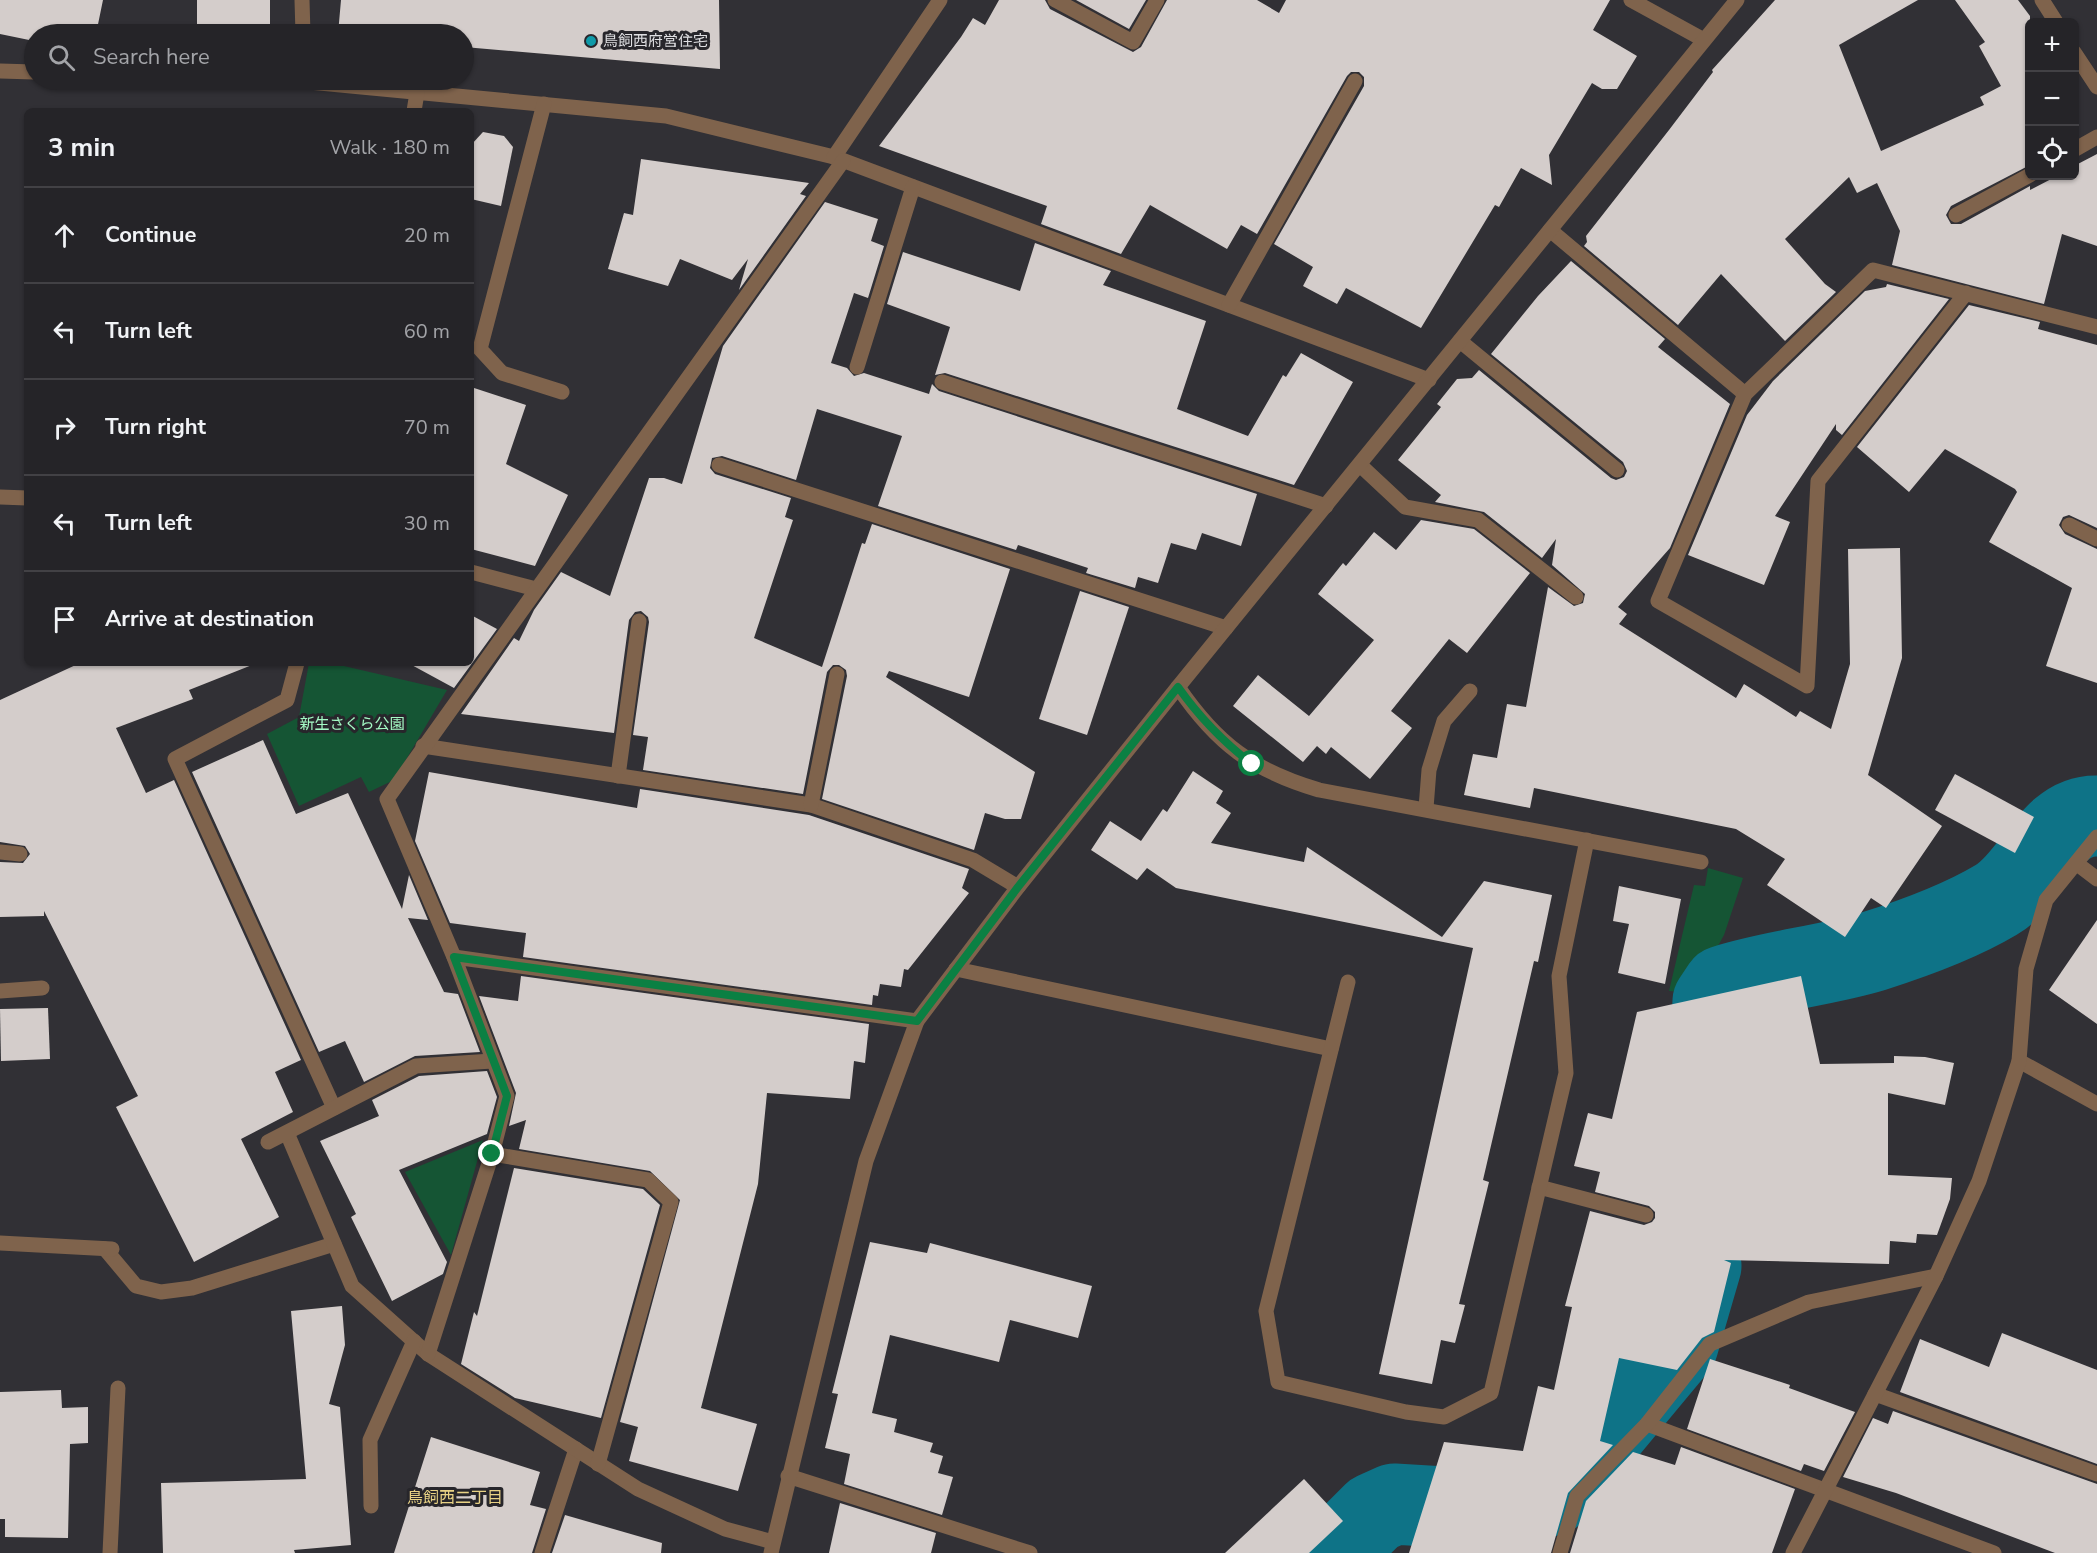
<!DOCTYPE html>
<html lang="en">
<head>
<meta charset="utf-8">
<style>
  :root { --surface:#252428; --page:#313034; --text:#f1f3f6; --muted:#a3a4a8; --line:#424145 }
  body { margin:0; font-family:"Nunito Sans","Noto Sans JP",sans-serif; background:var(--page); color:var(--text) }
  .controls { position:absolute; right:18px; top:18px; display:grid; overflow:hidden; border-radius:9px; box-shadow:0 2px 4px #0004 }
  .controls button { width:54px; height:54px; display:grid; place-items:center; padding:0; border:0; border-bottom:2px solid var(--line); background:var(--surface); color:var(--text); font:30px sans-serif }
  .stop { position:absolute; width:18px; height:18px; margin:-14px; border:4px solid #0b8043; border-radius:50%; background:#fff }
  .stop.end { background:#0b8043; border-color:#fff; box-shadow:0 2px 6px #0008 }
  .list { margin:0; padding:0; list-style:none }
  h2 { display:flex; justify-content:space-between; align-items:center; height:78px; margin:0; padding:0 24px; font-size:26px }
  h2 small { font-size:20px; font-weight:400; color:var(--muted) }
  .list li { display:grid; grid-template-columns:39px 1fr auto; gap:18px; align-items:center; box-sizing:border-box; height:96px; padding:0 24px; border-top:2px solid var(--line) }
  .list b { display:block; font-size:22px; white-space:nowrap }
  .list em { font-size:20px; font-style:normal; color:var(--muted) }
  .icon { flex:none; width:33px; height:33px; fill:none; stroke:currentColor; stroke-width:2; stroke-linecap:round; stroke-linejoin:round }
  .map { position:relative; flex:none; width:2097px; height:1553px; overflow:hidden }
  .search { position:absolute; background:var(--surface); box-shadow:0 2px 4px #0004; left:24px; top:24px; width:450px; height:66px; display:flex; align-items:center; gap:15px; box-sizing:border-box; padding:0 21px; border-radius:33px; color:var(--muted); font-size:22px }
  .panel { position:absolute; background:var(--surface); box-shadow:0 2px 4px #0004; left:24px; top:108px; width:450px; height:558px; border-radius:9px }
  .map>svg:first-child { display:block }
</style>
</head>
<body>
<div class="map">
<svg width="2097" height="1553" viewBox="0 0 2097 1553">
  <rect width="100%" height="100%" fill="#313035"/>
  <!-- green -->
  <g fill="#155534">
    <polygon points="309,663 331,663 447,690 394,780 369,792 361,777 299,806 267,734 299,717"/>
    <polygon points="1708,868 1743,878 1724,935 1692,993 1669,991 1694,885 1705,886"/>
    <polygon points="483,1140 451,1255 405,1172"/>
  </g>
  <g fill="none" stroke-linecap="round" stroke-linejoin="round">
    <!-- river -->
    <g stroke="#0e7387" stroke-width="81">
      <path d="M1708,1106L1713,1001L1723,986C1773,970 1825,966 1874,951C1915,938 1959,922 1996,900C2034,878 2049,815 2097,816"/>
      <polyline points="1334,1553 1374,1513 1394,1504 1510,1511 1555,1493 1678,1345 1701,1266"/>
    </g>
  </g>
  <!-- building -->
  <g fill="#d4cdcb">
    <polygon points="0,0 103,0 96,34 34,34 34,41 0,34"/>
    <rect x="197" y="0" width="73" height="34"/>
    <polygon points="341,0 719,0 720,69 464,47 464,34 338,34"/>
    <polygon points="999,0 1045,0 1050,9 1133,52 1141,47 1167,0 1257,0 1279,13 1286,0 1610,0 1593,30 1637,56 1617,89 1602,89 1592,83 1549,155 1552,185 1521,168 1499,207 1495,205 1421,328 1346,288 1337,304 1303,286 1313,267 1274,244 1364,86 1364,77 1359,72 1351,72 1347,76 1257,234 1241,225 1227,249 1150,205 1121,254 1041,224 1047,206 879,146 961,37 973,18 985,25"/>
    <polygon points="1076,0 1146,0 1129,29"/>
    <polygon points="1775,0 1918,0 1839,45 1881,151 1984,105 1980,97 2001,86 1979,46 1985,42 1955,0 2018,0 2030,16 2030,165 1951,206 1946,215 1951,224 1961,224 2030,186 2030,190 2057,176 2074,176 2074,166 2097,154 2097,246 2062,234 2044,304 1892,265 1900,231 1877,183 1857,193 1849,177 1785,239 1825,284 1836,292 1785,341 1721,274 1678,325 1584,246 1587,242 1586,236 1669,130 1713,72 1712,70"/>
    <polygon points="483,132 504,136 513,147 501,206 471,199 471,145"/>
    <polygon points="641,159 809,183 800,194 806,196 739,290 748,259 732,280 680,259 668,286 608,269 624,213 633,215"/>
    <polygon points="825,202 878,219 871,241 884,246 868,298 854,293 831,363 847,368 854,376 864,373 929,394 932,384 939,391 1257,494 1241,546 1202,533 1196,550 1171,543 1158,583 1138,577 1135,588 1086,573 1088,568 1018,545 1016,550 878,506 902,436 817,409 796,480 722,456 712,458 710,468 715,474 791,498 785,517 793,520 754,638 822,667 862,543 865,544 872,524 1010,569 969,697 889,671 886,677 1035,772 1021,819 1005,819 985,813 974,850 822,799 847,676 846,670 839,665 833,665 827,672 803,794 643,770 648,737 633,735 649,622 648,617 641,611 635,612 629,620 614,733 461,714 514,638 519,641 534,610 561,572 610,596 649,478 664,478 682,484 723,346"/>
    <polygon points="1035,243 1111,271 1103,285 1206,321 1177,409 1248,436 1283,375 1286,377 1301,353 1353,382 1294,485 945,373 935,375 950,327 887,304 903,252 1020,291"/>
    <polygon points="1571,261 1665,339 1658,347 1730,404 1670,548 1618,607 1627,614 1619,624 1736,698 1744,684 1796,717 1800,711 1831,729 1850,664 1848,549 1900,548 1902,658 1868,775 1942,826 1886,908 1871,898 1845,937 1767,885 1785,859 1736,829 1534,788 1530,808 1464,795 1473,754 1497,758 1507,704 1526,707 1548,587 1574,606 1583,603 1585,594 1552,565 1556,539 1542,558 1484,512 1435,502 1441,495 1398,460 1441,407 1437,404 1457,379 1472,378 1479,370 1611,478 1616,480 1624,477 1627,471 1623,462 1491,354 1538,296"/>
    <polygon points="1887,284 1949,299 1842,435 1836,430 1836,424 1775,516 1790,522 1764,585 1688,555 1747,415 1773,381 1865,291 1886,287"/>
    <polygon points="1969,305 2040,322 2038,329 2097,345 2097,528 2069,515 2063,517 2059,525 2065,534 2097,549 2097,683 2046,666 2072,588 1989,542 2017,492 2015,489 1945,449 1909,492 1857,447"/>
    <polygon points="471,387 526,405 506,464 568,495 535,566 471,549"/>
    <polygon points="1421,520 1474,529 1530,573 1467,653 1449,639 1391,711 1412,728 1370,779 1331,747 1326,754 1317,746 1303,762 1233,706 1258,675 1309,716 1374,640 1318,594 1343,563 1346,566 1374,532 1396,550"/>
    <polygon points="1080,591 1129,607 1087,735 1039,719"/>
    <polygon points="471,615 497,629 454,688 408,663 471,663"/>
    <polygon points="80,663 252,663 252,665 189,690 193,699 116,728 146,793 174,780 301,1060 275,1072 293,1112 241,1139 279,1217 194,1262 116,1107 138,1096 44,911 44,916 0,917 0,862 23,863 30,854 25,846 0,842 0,700"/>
    <polygon points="263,740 296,814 348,793 402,909 409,875 428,920 408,918 444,992 458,994 480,1052 415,1056 364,1082 345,1041 319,1052 192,772"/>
    <polygon points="1193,771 1223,791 1216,803 1231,813 1211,843 1304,862 1307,847 1442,937 1484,881 1552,895 1538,962 1534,961 1483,1180 1489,1182 1459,1304 1465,1305 1455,1343 1441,1340 1432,1384 1379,1374 1473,948 1176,888 1147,868 1137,880 1091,850 1110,821 1141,841 1163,809 1167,812"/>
    <polygon points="429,772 637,808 640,789 809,815 969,869 962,888 969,893 908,970 904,969 901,987 880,984 878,996 873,995 872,1005 523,957 526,933 450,923 415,841"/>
    <polygon points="1955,774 2034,817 2015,853 1935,810"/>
    <polygon points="1619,886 1681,899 1665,984 1618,973 1629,924 1613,921"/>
    <polygon points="2097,920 2097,1024 2049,990"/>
    <polygon points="521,976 869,1024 865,1063 854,1061 850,1099 767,1093 758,1184 701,1408 757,1424 738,1491 629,1461 638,1427 620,1422 680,1200 650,1171 519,1149 526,1120 509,1126 516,1093 479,996 518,1001"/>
    <polygon points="1801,976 1820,1064 1894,1063 1894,1056 1925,1057 1954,1063 1945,1105 1888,1093 1888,1175 1952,1178 1950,1199 1937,1235 1917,1234 1916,1243 1890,1241 1889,1264 1724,1260 1731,1263 1714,1332 1702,1338 1677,1370 1619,1358 1600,1441 1613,1445 1568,1493 1551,1553 1409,1553 1444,1442 1523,1451 1538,1386 1554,1390 1572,1307 1565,1306 1590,1211 1644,1225 1652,1222 1655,1218 1655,1212 1649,1206 1595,1192 1600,1172 1574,1166 1588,1113 1612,1119 1637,1012"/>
    <polygon points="48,1008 50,1059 1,1061 0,1009"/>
    <polygon points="487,1071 497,1097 487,1134 399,1170 447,1262 443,1274 392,1301 351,1217 356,1214 320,1141 379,1116 372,1100 419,1076"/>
    <polygon points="514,1168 643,1189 660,1205 601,1418 515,1398 461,1364 474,1312 477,1316"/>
    <polygon points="870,1242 927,1253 930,1243 1092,1286 1078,1338 1010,1320 999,1362 890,1335 872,1413 897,1419 894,1432 933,1443 930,1452 943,1456 938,1473 953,1477 942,1515 844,1484 850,1454 825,1448 838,1394 832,1393"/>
    <polygon points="342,1306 345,1345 329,1404 340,1407 351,1545 294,1550 295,1553 163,1553 161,1483 306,1479 291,1311"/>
    <polygon points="2002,1333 2097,1370 2097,1464 1900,1392 1920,1339 1989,1367"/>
    <polygon points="1710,1359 1790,1385 1789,1388 1855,1412 1824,1471 1804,1464 1801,1471 1687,1429"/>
    <polygon points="61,1390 62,1408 88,1407 88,1443 70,1444 68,1538 5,1537 5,1519 0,1519 0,1392"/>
    <polygon points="1893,1411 2097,1484 2097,1553 2055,1553 1896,1493 1843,1477 1873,1418 1888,1424"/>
    <polygon points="431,1437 540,1472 530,1505 546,1509 532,1553 394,1553"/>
    <polygon points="1681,1447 1795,1489 1772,1553 1570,1553 1586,1501 1633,1452 1675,1465"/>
    <polygon points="1304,1479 1343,1521 1309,1553 1225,1553"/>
    <polygon points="840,1503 936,1533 931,1553 829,1553"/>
    <polygon points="565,1515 662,1543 661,1553 552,1553"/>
  </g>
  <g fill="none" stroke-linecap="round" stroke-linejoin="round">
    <!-- lane -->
    <g stroke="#7f634c" stroke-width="15">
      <polyline points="2074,150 2097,137"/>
      <polyline points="1956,215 2030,175"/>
      <polyline points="1460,341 1617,470"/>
      <polyline points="1360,465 1405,507 1478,520 1576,597"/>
      <polyline points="2069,525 2097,539"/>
      <polyline points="618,776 639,621"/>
      <polyline points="1426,808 1429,770 1444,721 1470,691"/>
      <polyline points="2076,863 2097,879"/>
      <polyline points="2019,1061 2097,1104"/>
      <polyline points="1539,1187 1646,1215"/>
      <polyline points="105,1249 136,1286 161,1292 192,1288 334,1244"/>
      <polyline points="788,1476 1030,1553"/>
      <polyline points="542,1553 576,1449"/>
    </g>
    <!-- street -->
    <g stroke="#7f634c" stroke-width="15">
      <polyline points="302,0 303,34"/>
      <polyline points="1055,0 1133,42 1157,0"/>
      <polyline points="1631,0 1704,40"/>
      <polyline points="2042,0 2056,22"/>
      <polyline points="2074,52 2097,87"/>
      <polyline points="0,71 34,72"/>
      <polyline points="288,80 666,116 834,157 1429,380"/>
      <polyline points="544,104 480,349 502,373 562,392"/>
      <polyline points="414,111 417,93"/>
      <polyline points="834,157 940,0"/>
      <polyline points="1550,230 1745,394"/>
      <polyline points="1966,293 1818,481 1807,686 1658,601 1745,394 1873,270 2097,327"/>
      <polyline points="1229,305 1355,81"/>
      <polyline points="857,367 913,187"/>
      <polyline points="942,382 1326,506"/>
      <polyline points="719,465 1226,628"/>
      <polyline points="0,497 27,498"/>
      <polyline points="471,572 536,589"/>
      <polyline points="297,663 287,700 175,759 334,1108"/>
      <path d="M1178,687C1217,744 1252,770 1319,790L1701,862"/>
      <polyline points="423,746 811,805 973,860 1018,887"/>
      <polyline points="811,805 837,674"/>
      <polyline points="0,852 20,854"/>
      <polyline points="454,957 917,1021"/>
      <polyline points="956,969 1331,1049"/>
      <polyline points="1348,982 1266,1311 1278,1382 1406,1412 1444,1417 1491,1393 1566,1073 1559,976 1587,840"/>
      <polyline points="0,991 42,988"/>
      <polyline points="287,1133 352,1286 428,1354 638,1489 725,1529 773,1542"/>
      <polyline points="268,1142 416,1066 492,1061"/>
      <polyline points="492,1154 648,1180 671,1202 598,1464"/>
      <polyline points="0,1243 112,1249"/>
      <polyline points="428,1354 492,1154 507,1096 454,957 387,799 843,161"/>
      <polyline points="1875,1394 2097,1474"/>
      <polyline points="1647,1424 1994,1553"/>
      <polyline points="371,1506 370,1440 414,1341"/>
      <polyline points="110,1553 118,1388"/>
      <polyline points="771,1553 866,1161 917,1021 1018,887 1178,687 1737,0"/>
      <polyline points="1560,1553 1577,1496 1647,1424 1710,1344 1809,1302 1936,1276"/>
      <polyline points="1793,1553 1936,1276 1979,1181 2019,1061 2026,969 2046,900 2097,837"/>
    </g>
  </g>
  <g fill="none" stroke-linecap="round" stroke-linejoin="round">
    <!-- route -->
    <path stroke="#0b8043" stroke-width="8" d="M492,1154L507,1096L454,957L917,1021L1018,887L1178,687C1200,718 1222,741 1252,764"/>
  </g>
  <!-- markers -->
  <circle fill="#0f9aa8" stroke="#27262b" stroke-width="2" cx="591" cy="41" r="6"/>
  <g text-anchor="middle" stroke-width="6" stroke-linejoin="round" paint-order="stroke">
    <!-- poi labels -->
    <g font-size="15" fill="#dfdfe2" stroke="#27262b" text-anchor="start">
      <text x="603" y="46">鳥飼西府営住宅</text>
    </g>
    <!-- park labels -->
    <g font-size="15" fill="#a4fac5" stroke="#27262b">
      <text x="352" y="729">新生さくら公園</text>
    </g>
    <!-- neighbourhood labels -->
    <g font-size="16" fill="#e8d285" stroke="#27262b">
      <text x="455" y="1503">鳥飼西二丁目</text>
    </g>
  </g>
</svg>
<div class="controls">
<button>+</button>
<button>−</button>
<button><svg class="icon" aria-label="locate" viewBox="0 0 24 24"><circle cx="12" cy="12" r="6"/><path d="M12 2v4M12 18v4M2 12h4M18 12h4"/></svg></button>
</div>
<div class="stop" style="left:1252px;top:764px"></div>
<div class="stop end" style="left:492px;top:1154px"></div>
<div class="search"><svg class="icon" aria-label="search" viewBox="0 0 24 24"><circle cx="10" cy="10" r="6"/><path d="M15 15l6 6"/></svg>Search here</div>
<section class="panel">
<h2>3 min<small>Walk · 180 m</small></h2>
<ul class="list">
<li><svg class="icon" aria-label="ahead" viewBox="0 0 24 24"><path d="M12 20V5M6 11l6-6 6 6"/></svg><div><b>Continue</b></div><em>20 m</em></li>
<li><svg class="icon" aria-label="left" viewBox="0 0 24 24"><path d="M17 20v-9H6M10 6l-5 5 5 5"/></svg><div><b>Turn left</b></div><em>60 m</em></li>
<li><svg class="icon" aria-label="right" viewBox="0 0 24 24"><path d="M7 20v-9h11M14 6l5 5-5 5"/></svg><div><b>Turn right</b></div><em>70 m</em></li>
<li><svg class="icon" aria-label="left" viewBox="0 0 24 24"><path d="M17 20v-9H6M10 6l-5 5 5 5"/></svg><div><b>Turn left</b></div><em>30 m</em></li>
<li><svg class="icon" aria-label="arrive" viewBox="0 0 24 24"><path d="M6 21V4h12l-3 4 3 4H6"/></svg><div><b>Arrive at destination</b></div></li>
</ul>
</section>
</div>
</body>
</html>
